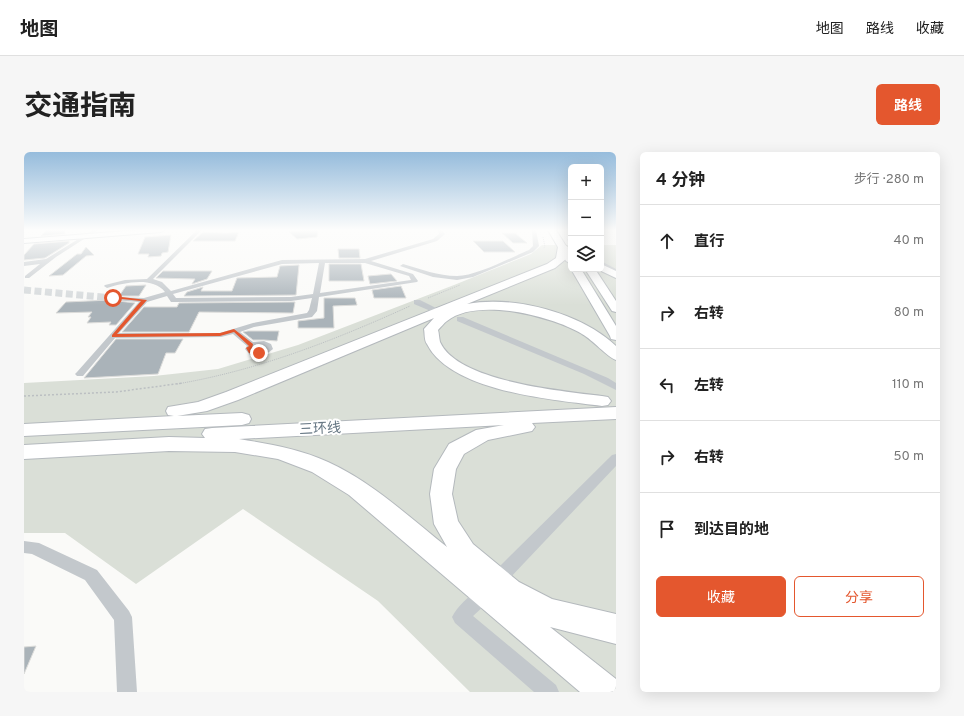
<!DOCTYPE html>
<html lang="zh">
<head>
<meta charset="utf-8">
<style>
  :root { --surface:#fff; --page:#f6f6f6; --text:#222; --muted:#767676; --line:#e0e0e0; --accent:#e4572e }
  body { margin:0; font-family:Overpass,"Noto Sans SC",sans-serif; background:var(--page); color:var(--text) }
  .controls { position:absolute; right:12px; top:12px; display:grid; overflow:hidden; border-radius:6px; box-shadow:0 4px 16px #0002 }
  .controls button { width:36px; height:36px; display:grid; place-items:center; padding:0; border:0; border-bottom:1px solid var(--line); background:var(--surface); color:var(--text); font:20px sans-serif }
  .stop { position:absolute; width:12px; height:12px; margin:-9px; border:3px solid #e4572e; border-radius:50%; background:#fff }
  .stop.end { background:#e4572e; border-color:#fff; box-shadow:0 1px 4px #0008 }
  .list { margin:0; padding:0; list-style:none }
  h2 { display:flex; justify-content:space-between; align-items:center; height:52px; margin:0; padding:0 16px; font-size:17px }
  h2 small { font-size:13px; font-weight:400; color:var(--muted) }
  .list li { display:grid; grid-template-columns:26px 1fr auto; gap:12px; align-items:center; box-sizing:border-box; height:72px; padding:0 16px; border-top:1px solid var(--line) }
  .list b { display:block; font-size:15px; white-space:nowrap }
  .list em { font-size:13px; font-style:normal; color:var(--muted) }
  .actions { display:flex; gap:8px; padding:12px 16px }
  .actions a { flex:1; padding:9px 0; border:1px solid var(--accent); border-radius:6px; text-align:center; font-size:14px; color:var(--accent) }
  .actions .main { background:var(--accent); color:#fff }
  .icon { flex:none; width:22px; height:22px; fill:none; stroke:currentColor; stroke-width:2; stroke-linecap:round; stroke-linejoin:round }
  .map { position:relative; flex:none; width:592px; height:540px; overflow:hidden; border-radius:6px }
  header { display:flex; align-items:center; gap:24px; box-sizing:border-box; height:56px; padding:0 20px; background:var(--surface); border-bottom:1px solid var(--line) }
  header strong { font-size:19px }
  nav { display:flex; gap:22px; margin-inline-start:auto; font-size:14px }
  .intro { display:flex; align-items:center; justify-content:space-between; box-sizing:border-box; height:96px; padding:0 24px }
  h1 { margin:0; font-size:28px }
  .button { padding:10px 18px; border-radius:6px; background:var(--accent); color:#fff; font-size:14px; font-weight:700 }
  main { display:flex; gap:24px; padding:0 24px }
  aside { flex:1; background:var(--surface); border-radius:6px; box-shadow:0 4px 16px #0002 }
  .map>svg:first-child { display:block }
</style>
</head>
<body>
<header>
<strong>地图</strong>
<nav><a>地图</a><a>路线</a><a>收藏</a></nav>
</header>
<div class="intro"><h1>交通指南</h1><a class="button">路线</a></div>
<main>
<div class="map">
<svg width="592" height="540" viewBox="0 0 592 540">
  <rect width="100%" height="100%" fill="#fafaf8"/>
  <!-- green -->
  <polygon fill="#dadfd7" points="518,93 547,93 547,117 577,117 577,93 592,93 592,540 446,540 354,449 219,357 112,432 41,381 0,381 0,231 130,224 194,217 274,193 430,133 507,102"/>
  <!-- building -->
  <g fill="#aab3b9" stroke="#dcdcda">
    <polygon points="22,78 41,78 41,82 17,84"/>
    <polygon points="283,78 294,78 293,85 273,87 265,80"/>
    <polygon points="179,80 201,81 215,80 211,89 169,89"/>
    <polygon points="478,81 491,81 503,91 489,91"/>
    <polygon points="147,83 144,100 138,101 137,104 124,105 125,102 114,102 121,85"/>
    <polygon points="45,89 45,91 21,106 0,108 0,103 10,92"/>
    <polygon points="449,89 479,89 491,100 460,100"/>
    <polygon points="62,95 70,103 62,104 39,123 25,124 53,102 57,102"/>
    <polygon points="314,97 335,97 336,106 315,106"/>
    <polygon points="305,112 337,112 340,129 305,129"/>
    <polygon points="275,113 272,143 160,144 163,140 179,135 177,139 208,139 213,126 253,125 256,114"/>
    <polygon points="139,119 188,119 183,127 168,132 171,127 132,126"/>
    <polygon points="367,122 373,129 346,132 344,124"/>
    <polygon points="122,133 115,144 95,144 102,134"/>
    <polygon points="377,134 382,146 350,146 348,138"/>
    <polygon points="300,146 331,146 333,153 309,154 310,176 274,176 274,169 300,166"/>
    <polygon points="86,148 111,151 92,173 85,173 87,170 63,171 67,165 64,165 68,160 32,161 42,150"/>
    <polygon points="271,150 269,161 175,160 165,180 98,180 120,155 153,155 155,151"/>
    <polygon points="224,179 255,179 253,189 240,188 229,188 219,180"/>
    <polygon points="92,187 159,187 151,201 142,201 134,222 60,226"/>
    <polygon points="12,494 0,522 0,495"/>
  </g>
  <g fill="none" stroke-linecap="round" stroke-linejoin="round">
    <!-- street-tunnel -->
    <polyline stroke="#d5d9db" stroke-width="7" stroke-dasharray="7 3.5" stroke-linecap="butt" points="0,138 89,146"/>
    <defs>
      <polygon id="secondary" points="115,78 140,78 137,80 0,91 0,87"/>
      <g id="primary">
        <polygon points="524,78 532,78 547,102 547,112 542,109"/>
        <polygon points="547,117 557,117 592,174 592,188 587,187 586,184"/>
        <polygon points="561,117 571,117 592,149 592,160 588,159"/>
      </g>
      <g id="highway">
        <path d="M539,92L544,95L542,107L531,116L443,152C490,143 557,161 592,194V208C583,205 569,188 558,182C528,164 453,145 423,169C420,171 417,175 414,178C415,181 415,186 416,190C434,230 539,239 578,244L584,245L587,249L584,253L578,254C530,248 427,240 403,192C400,188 401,182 400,177L410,166L214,248L183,259L153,264L218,261L225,263L227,267L225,271L218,273L0,284V272L150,264L144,263L142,259L144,255L174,250L202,240L523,112L532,106L534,95Z"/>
        <polygon points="577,112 592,119 592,126 573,117 577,117"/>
        <path d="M592,255V267L508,271L511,275L508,279L464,288L440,302L432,317L428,342L434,369L449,392L495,430L528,447L592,462V492L526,475L592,527V540H556L325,343L288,320L254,307L211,300L145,299L0,307V293L145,285L181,286L178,282L181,277L188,276ZM480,273L452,278L425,292L410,317L406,342L410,372L423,395C385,365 348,330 304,310C276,297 245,292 215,287Z"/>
      </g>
    </defs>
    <!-- secondary casing -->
    <use href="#secondary" stroke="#b3babf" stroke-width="2"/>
    <!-- primary casing -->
    <use href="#primary" stroke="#b5babe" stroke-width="2"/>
    <!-- highway casing -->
    <use href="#highway" stroke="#b4b9bd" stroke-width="2"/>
    <!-- path-far1 -->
    <g stroke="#bbbfc2" stroke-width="1" stroke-dasharray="1 1" stroke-linecap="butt">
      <polyline points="519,85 521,95 519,96"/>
      <polyline points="404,146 436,133"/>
      <path d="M153,232C235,218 311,188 386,154"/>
    </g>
    <!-- path -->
    <polyline stroke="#bbbfc2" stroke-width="1.5" stroke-dasharray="2 2" stroke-linecap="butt" points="0,244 92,240 159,231"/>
    <!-- street -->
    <g fill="#c3c8cc" fill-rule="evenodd">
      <polygon points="69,78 74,78 32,105 5,126 1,126 1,124 16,112 0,114 0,110 22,107"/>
      <path d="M173,78H178L129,127L138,130L147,139L258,108L341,107L409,87L415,82L414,78H418L421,82L413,89L347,109L389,122L394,129L393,130L295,145L293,159L288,165L230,175L216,180L229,190L240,189L247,192L249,197L241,203H226L221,197L223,194L209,182L197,185L91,186L59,224H53L51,222L53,220L115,150L89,148L87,147V145L120,146L141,140C128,124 100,131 83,136L80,134L81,133L101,128L123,127ZM295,111L289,142L267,145L152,146L149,142L258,112ZM301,111H341L385,124L387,128L296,141ZM143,144L147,150H150L267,149L288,146L285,158L283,161L229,171L196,181H95L123,150ZM232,195L240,196L236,198H231L230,197Z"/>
      <path d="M508,78H512L515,94L509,100L449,125L433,128L409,125L376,114L379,112C397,117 414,124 433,124C452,124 486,106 505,98L509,94Z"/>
      <polygon points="547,86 547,90 543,88 544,87"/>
      <polygon points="577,109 592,117 592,121 577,113"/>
      <polygon points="390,148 396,148 416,158 412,160 409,160 390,152"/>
      <polygon points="433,165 439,165 584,226 592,231 592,238 560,222 433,169"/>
      <polygon points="592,302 592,314 484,428 478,430 472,428 470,423 472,418 588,303"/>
      <polygon points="0,389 15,391 73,418 105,459 108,465 113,540 93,540 90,468 61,428 8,402 0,401"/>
      <path d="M455,439L461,441L463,447L461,453L449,464L532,533L535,540H510L431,471L428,465C433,455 445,443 455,439Z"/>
    </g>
    <!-- secondary -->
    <use href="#secondary" fill="#fff" fill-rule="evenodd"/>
    <!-- primary -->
    <use href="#primary" fill="#fff" fill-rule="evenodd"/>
    <!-- highway -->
    <use href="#highway" fill="#fff" fill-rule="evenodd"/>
  </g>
  <!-- sky -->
  <linearGradient id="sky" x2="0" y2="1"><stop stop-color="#96bcdc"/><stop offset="0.51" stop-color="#fdfdfc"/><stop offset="1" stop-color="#fdfdfc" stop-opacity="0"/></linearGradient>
  <rect width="592" height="153" fill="url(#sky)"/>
  <!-- route -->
  <polygon fill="#e4572e" points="89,144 123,148 93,182 196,181 210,177 229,192 228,197 228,198 238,201 235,203 225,201 222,196 225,194 210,180 196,184 88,185 88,183 117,149 88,146"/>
  <g text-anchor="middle" stroke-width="4" stroke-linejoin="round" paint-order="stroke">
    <!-- street labels -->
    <g font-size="14" fill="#657683" stroke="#fff">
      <text transform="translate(296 276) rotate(-3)" y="5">三环线</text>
    </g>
  </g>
</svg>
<div class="controls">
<button>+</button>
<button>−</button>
<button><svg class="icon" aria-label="layers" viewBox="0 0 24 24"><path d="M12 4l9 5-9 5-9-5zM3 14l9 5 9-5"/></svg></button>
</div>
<div class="stop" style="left:89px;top:146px"></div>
<div class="stop end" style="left:235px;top:201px"></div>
</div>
<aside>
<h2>4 分钟<small>步行 · 280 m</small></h2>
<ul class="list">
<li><svg class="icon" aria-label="ahead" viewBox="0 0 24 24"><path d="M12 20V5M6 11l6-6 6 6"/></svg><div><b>直行</b></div><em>40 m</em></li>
<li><svg class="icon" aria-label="right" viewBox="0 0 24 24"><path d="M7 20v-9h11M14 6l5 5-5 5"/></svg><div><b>右转</b></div><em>80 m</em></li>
<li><svg class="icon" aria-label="left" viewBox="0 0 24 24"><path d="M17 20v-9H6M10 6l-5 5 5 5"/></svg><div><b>左转</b></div><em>110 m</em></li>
<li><svg class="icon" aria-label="right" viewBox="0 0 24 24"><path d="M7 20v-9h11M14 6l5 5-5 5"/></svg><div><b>右转</b></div><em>50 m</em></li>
<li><svg class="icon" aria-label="arrive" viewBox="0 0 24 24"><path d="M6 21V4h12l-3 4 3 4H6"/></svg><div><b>到达目的地</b></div></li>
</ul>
<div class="actions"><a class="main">收藏</a><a>分享</a></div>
</aside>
</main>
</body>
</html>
